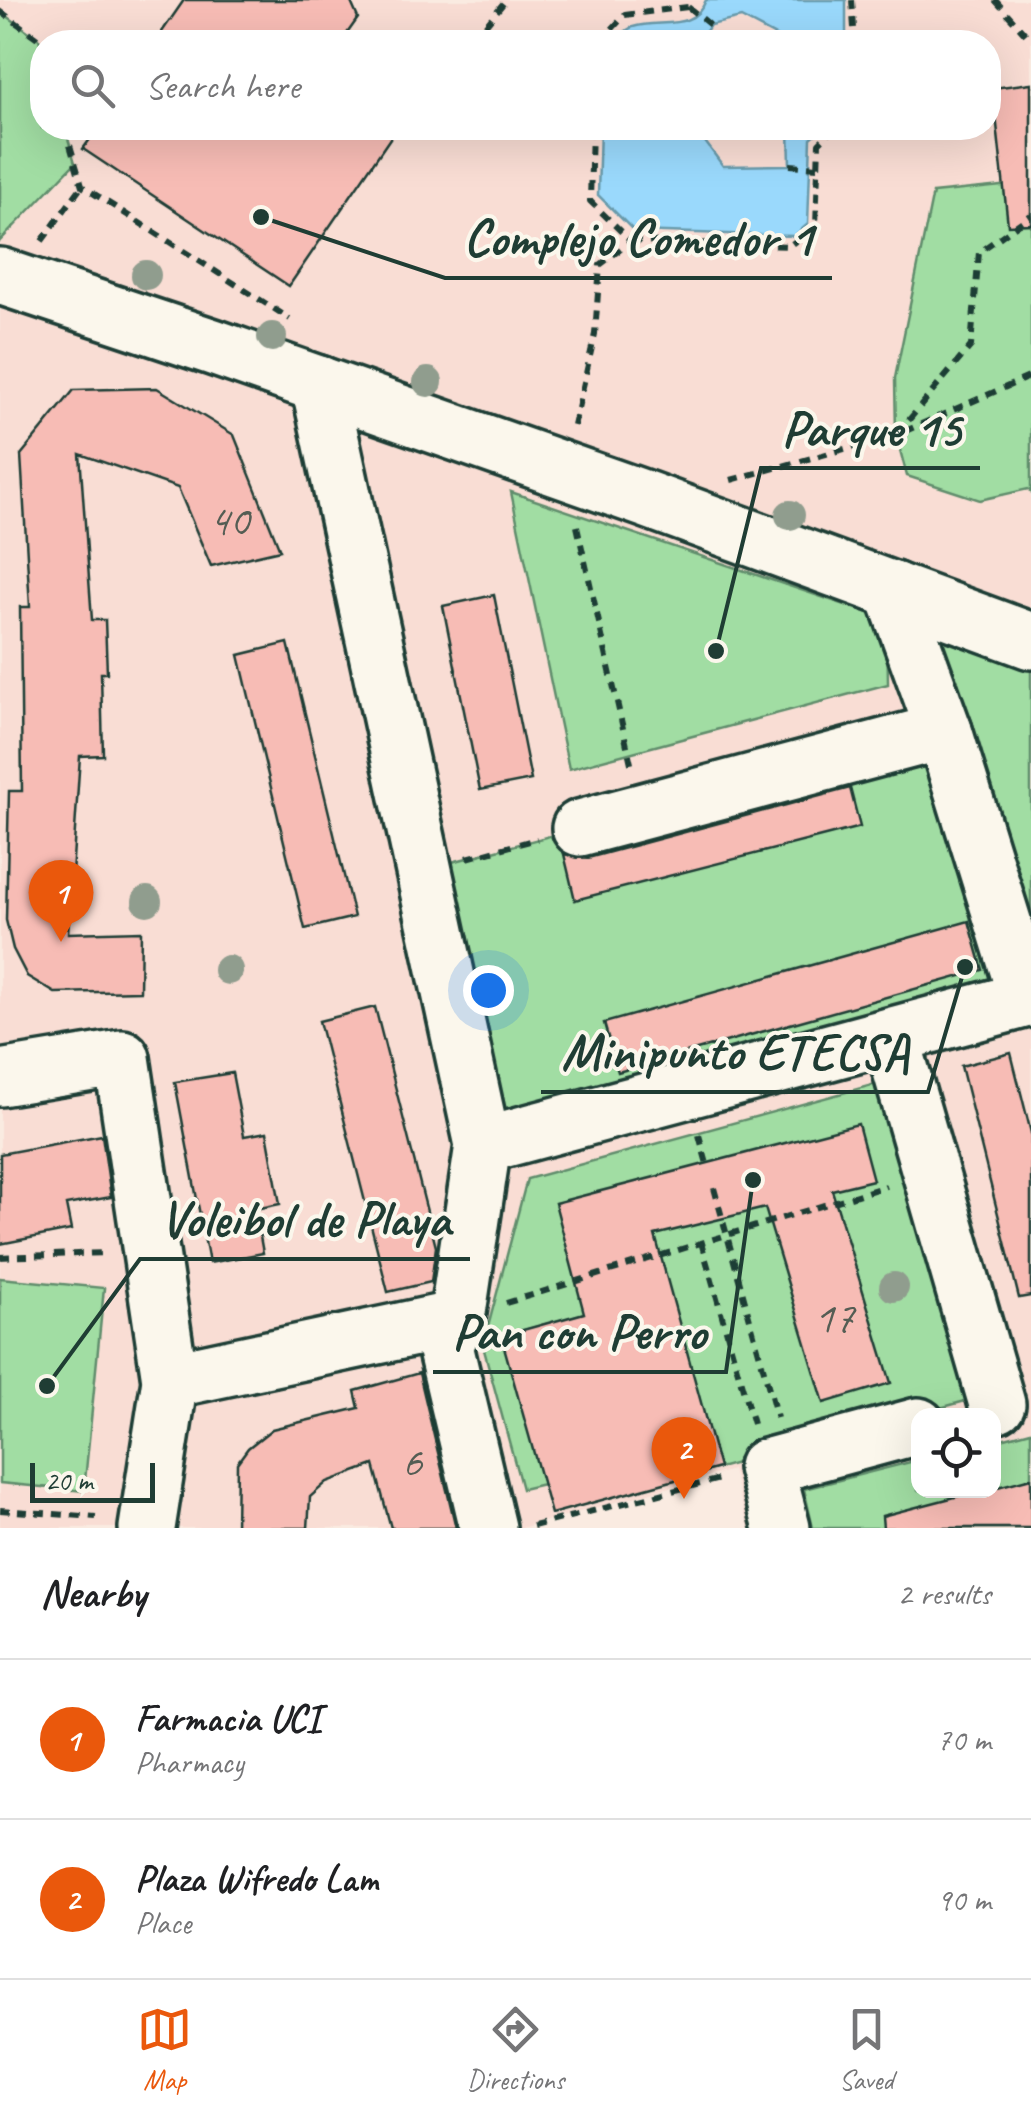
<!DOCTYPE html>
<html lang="en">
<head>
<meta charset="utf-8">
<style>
  :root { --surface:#fff; --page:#f6f6f6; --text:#202124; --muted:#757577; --line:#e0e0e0; --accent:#ea580c }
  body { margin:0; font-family:Caveat,sans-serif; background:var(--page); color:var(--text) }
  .controls { position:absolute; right:30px; bottom:30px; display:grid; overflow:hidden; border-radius:20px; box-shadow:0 10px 40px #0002 }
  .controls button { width:90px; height:90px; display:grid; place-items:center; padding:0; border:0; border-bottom:2px solid var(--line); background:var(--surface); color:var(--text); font:50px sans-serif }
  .scale { position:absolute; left:30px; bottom:25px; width:125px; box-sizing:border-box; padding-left:10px; border:5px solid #1f3d34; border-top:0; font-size:28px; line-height:35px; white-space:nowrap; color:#1f3d34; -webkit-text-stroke:8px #fbf7ec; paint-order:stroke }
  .you { position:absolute; left:488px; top:990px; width:35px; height:35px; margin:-25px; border:8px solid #fff; border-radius:50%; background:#1a73e8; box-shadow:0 0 0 15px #1a73e833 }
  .badge { display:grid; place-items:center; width:65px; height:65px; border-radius:50%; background:var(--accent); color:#fff; font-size:32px; font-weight:700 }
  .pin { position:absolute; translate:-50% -82px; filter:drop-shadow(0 2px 5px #0008) }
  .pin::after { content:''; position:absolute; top:52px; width:35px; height:30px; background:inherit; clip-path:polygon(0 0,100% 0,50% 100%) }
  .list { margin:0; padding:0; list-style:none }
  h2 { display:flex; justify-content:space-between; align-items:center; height:130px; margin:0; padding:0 40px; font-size:42px }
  h2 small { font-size:32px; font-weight:400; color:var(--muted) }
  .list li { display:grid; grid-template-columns:65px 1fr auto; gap:30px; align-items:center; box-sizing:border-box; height:160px; padding:0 40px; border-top:2px solid var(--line) }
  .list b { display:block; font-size:38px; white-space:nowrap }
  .list p { margin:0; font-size:32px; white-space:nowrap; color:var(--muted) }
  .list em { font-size:32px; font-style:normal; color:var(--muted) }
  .icon { flex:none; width:55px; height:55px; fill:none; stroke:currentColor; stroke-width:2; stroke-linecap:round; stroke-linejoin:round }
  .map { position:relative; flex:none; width:1031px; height:1528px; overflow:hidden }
  .search { position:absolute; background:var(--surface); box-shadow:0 10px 40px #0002; left:30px; right:30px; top:30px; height:110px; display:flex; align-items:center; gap:25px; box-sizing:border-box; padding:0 35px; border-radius:40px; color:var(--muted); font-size:38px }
  .sheet { height:450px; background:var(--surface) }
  nav { display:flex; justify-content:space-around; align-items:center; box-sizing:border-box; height:140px; border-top:2px solid var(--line); background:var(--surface); font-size:28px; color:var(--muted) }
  nav a { display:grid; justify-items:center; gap:5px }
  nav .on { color:var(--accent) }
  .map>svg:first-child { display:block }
</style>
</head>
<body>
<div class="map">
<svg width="1031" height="1528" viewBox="0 0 1031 1528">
  <rect width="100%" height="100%" fill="#faebe1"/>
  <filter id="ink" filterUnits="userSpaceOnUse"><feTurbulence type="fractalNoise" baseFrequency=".01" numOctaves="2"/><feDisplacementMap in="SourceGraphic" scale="20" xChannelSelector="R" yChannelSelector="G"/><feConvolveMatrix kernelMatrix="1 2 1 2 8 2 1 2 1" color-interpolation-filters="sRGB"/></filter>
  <g filter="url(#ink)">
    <!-- built -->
    <path fill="#f9ddd4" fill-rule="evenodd" d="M0,0H1031V1528H749L732,1470L521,1528H0ZM42,42H988V128H42ZM918,1416H994V1490H918Z"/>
    <!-- green -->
    <g fill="#a1dda3" stroke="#608d6c" stroke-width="2.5">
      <polygon points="0,11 39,39 42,50 42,128 65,128 75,163 0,241"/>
      <polygon points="1031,183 1031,492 1028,489 980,500 907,476 896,435 895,378 933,193"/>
      <polygon points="511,492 887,619 888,684 569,769"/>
      <polygon points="954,612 1031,641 1031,939 935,647"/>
      <polygon points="944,731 1027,999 483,1145 422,870"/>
      <polygon points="894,1079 980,1397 719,1468 669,1290 502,1336 543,1484 522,1489 483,1346 527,1179"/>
      <polygon points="0,1278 104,1288 84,1491 0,1483"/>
      <polygon points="1031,1431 1031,1528 813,1528 804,1489 918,1460 918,1490 994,1490 994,1441"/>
    </g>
    <!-- water -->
    <g fill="#9ad9fc" stroke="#699bac" stroke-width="2.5">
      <path d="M706,0H846V42H787L741,18L710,25L699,42H614C620,37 626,29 633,27C660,19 694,32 706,0Z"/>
      <polygon points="600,128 695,128 723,166 790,165 789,128 822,128 811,138 808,224 794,236 634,231 598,195"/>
    </g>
    <!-- building -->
    <g fill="#f7bcb5" stroke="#1f3d34" stroke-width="2.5">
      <polygon points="184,0 350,0 358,18 341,42 155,42"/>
      <polygon points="1031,83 1031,224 1008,225 993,88"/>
      <polygon points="98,128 397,128 289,286 83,149"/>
      <polygon points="157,388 234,435 280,550 211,566 178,488 80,454 92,620 105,620 107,673 101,673 103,755 80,756 68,933 141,931 140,991 55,993 27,976 13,949 6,920 9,791 22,791 20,607 30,607 21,455 74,390"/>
      <polygon points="494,595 531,780 480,790 443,606"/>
      <polygon points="288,643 354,917 305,929 239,655"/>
      <polygon points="850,788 860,827 575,900 564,854 588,858"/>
      <polygon points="969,921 983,970 618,1072 604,1023"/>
      <polygon points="375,1007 436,1247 431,1282 388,1292 319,1021"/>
      <polygon points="1011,1053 1031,1133 1031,1296 1019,1298 961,1066"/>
      <polygon points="232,1073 244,1136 267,1132 280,1204 255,1209 263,1253 209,1263 175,1082"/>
      <polygon points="858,1124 873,1180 832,1190 891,1383 824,1403 765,1208 655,1235 719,1468 551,1514 501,1336 584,1313 555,1203"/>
      <polygon points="102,1135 111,1197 66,1205 71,1230 0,1244 0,1154"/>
      <polygon points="419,1373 456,1528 391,1528 374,1465 327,1482 310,1497 308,1528 236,1528 237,1463 248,1448 272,1429 359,1408 355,1391"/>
      <polygon points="1031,1478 1031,1528 883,1528 882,1516 982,1490 994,1490 994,1488"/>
    </g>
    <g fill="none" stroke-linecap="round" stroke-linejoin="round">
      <defs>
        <g id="minor">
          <polyline points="0,276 213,347 648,500 1031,641"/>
          <polyline points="319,384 483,1145 457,1319 445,1346 488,1528"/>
          <polyline points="893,590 944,731 1027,999"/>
          <polyline points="580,828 944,731"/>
          <polyline points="891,1036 997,1404"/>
          <polyline points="0,1078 122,1058 170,1380 147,1528"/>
          <polyline points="483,1145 1031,998"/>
          <polyline points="170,1380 457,1319"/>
          <polyline points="782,1528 766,1467 918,1426"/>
        </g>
      </defs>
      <!-- minor casing -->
      <use href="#minor" stroke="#1f3d34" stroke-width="62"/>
      <!-- path -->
      <g stroke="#1f3d34" stroke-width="6" stroke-dasharray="10 8" stroke-linecap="butt">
        <polyline points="852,0 855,42"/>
        <polyline points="995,0 1031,40"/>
        <polyline points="688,7 710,25"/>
        <polyline points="0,11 39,39 42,50"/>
        <polyline points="474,39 506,0"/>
        <polyline points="600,42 625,15 688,7 691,0"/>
        <polyline points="65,128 82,186 290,319"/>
        <polyline points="790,165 819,167"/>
        <polyline points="42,241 82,186"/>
        <polyline points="631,241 789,246 816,226 819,143 834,128"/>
        <polyline points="574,426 595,334 600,265 631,241 590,201 592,128"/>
        <polyline points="897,434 971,346 979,252 1031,215"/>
        <polyline points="731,480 896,435 1031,376"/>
        <polyline points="577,526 632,768"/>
        <polyline points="467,858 537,839"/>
        <polyline points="699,1135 707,1164"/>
        <polyline points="714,1188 777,1418"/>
        <polyline points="701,1242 753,1424"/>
        <polyline points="0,1257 104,1253"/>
        <polyline points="506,1303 886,1186"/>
        <polyline points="0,1510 96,1517"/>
        <polyline points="533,1526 720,1479"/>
      </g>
      <!-- minor -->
      <use href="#minor" stroke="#fbf7ec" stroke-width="55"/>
    </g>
    <!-- trees -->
    <g fill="#909d8e">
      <circle cx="146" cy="275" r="15"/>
      <circle cx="272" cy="337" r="15"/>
      <circle cx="428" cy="382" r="15"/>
      <circle cx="790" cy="515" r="15"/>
      <circle cx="147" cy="901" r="15"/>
      <circle cx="228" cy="970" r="15"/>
      <circle cx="894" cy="1287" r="15"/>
    </g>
  </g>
  <g text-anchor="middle" stroke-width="8" stroke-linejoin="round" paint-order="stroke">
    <!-- number labels -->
    <g font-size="45" fill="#555d54">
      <text x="229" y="535">40</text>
      <text x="834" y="1332">17</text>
      <text x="412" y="1476">6</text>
    </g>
  </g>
  <!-- callouts -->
  <path fill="none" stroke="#1f3d34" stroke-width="4" d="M261 217L445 278H832M716 651L761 468H980M965 967L928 1092H541M47 1386L140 1259H470M753 1180L726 1372H433"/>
  <g fill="#1f3d34" stroke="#fbf7ec" stroke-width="4">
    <circle cx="261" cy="217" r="10"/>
    <circle cx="716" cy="651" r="10"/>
    <circle cx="965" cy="967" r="10"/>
    <circle cx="47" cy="1386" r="10"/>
    <circle cx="753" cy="1180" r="10"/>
  </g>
  <g font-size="52" text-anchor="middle" font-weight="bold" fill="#1f3d34" stroke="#fbf7ec" stroke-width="8" stroke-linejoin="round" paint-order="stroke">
    <text x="638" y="255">Complejo Comedor 1</text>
    <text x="871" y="446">Parque 15</text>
    <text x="735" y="1069">Minipunto ETECSA</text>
    <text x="305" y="1236">Voleibol de Playa</text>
    <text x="579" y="1349">Pan con Perro</text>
  </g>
</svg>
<div class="controls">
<button><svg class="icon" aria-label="locate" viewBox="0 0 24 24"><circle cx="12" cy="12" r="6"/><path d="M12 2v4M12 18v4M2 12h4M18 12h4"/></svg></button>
</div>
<div class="scale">20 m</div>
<div class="you"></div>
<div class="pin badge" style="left:61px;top:942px">1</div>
<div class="pin badge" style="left:684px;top:1499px">2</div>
<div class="search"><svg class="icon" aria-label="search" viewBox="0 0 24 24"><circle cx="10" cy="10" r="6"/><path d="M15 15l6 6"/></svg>Search here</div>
</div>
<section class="sheet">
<h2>Nearby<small>2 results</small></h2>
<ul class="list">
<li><span class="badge">1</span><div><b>Farmacia UCI</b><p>Pharmacy</p></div><em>70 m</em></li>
<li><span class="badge">2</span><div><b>Plaza Wifredo Lam</b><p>Place</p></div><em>90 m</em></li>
</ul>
</section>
<nav>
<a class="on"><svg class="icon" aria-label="map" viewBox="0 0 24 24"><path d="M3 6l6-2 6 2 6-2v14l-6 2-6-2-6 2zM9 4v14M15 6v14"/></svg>Map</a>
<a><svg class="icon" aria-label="directions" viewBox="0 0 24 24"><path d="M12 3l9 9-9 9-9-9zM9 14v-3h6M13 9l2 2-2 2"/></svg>Directions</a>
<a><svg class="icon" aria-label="saved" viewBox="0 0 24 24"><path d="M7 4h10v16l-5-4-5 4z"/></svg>Saved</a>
</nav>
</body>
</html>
